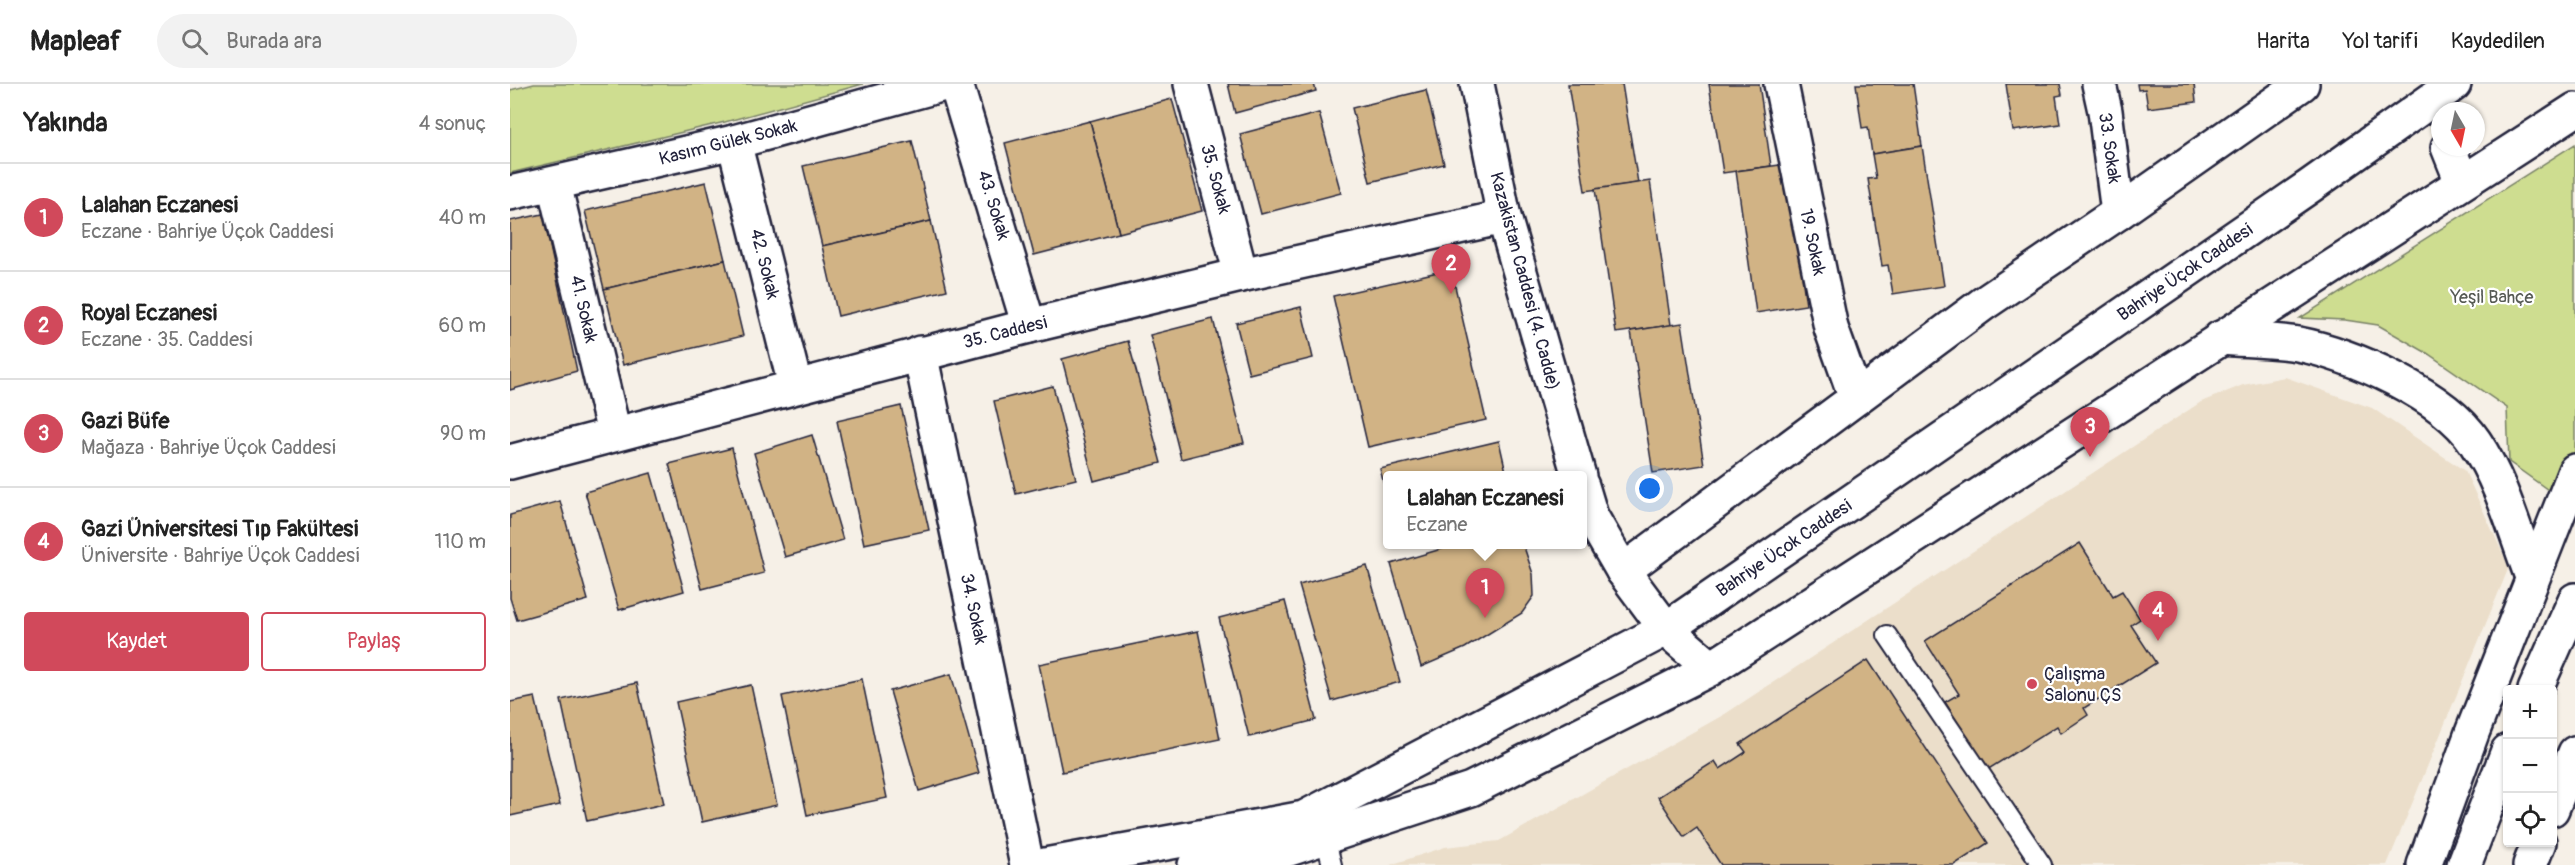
<!DOCTYPE html>
<html lang="tr">
<head>
<meta charset="utf-8">
<style>
  :root { --surface:#fff; --page:#f2f2f2; --text:#222; --muted:#767676; --line:#e0e0e0; --accent:#d1495b }
  body { margin:0; font-family:Pangolin,sans-serif; background:var(--page); color:var(--text) }
  .controls { position:absolute; right:18px; bottom:18px; display:grid; overflow:hidden; border-radius:6px; box-shadow:0 2px 4px #0004 }
  .controls button { width:54px; height:54px; display:grid; place-items:center; padding:0; border:0; border-bottom:2px solid var(--line); background:var(--surface); color:var(--text); font:30px sans-serif }
  .compass { position:absolute; left:1921px; top:18px; width:54px; height:54px; border-radius:50%; background:var(--surface); box-shadow:0 2px 4px #0004; rotate:171deg }
  .you { position:absolute; left:1140px; top:405px; width:21px; height:21px; margin:-15px; border:4px solid #fff; border-radius:50%; background:#1a73e8; box-shadow:0 0 0 9px #1a73e833 }
  .badge { display:grid; place-items:center; width:39px; height:39px; border-radius:50%; background:var(--accent); color:#fff; font-size:20px; font-weight:700 }
  .pin { position:absolute; translate:-50% -50px; filter:drop-shadow(0 2px 3px #0008) }
  .pin::after { content:''; position:absolute; top:32px; width:21px; height:18px; background:inherit; clip-path:polygon(0 0,100% 0,50% 100%) }
  .popup { position:absolute; left:873px; top:387px; width:204px; height:78px; box-sizing:border-box; display:grid; place-content:center; border-radius:6px; background:var(--surface); filter:drop-shadow(0 2px 4px #0005); font-size:20px; white-space:nowrap; color:var(--muted) }
  .popup b { font-size:22px; color:var(--text) }
  .popup::after { content:''; position:absolute; left:50%; top:100%; margin-left:-12px; border:12px solid transparent; border-top-color:var(--surface) }
  .list { margin:0; padding:0; list-style:none }
  h2 { display:flex; justify-content:space-between; align-items:center; height:78px; margin:0; padding:0 24px; font-size:26px }
  h2 small { font-size:20px; font-weight:400; color:var(--muted) }
  .list li { display:grid; grid-template-columns:39px 1fr auto; gap:18px; align-items:center; box-sizing:border-box; height:108px; padding:0 24px; border-top:2px solid var(--line) }
  .list b { display:block; font-size:22px; white-space:nowrap }
  .list p { margin:0; font-size:20px; white-space:nowrap; color:var(--muted) }
  .list em { font-size:20px; font-style:normal; color:var(--muted) }
  .actions { display:flex; gap:12px; padding:18px 24px }
  .actions a { flex:1; padding:14px 0; border:2px solid var(--accent); border-radius:6px; text-align:center; font-size:21px; color:var(--accent) }
  .actions .main { background:var(--accent); color:#fff }
  .icon { flex:none; width:33px; height:33px; fill:none; stroke:currentColor; stroke-width:2; stroke-linecap:round; stroke-linejoin:round }
  .map { position:relative; flex:none; width:2065px; height:781px; overflow:hidden }
  header { display:flex; align-items:center; gap:36px; box-sizing:border-box; height:84px; padding:0 30px; background:var(--surface); border-bottom:2px solid var(--line) }
  header strong { font-size:28px }
  nav { display:flex; gap:33px; margin-inline-start:auto; font-size:21px }
  .search { width:420px; height:54px; background:var(--page); display:flex; align-items:center; gap:15px; box-sizing:border-box; padding:0 21px; border-radius:33px; color:var(--muted); font-size:22px }
  main { display:flex }
  aside { flex:1; background:var(--surface) }
  .map>svg:first-child { display:block }
</style>
</head>
<body>
<header>
<strong>Mapleaf</strong>
<div class="search"><svg class="icon" aria-label="search" viewBox="0 0 24 24"><circle cx="10" cy="10" r="6"/><path d="M15 15l6 6"/></svg>Burada ara</div>
<nav><a>Harita</a><a>Yol tarifi</a><a>Kaydedilen</a></nav>
</header>
<main>
<aside>
<h2>Yakında<small>4 sonuç</small></h2>
<ul class="list">
<li><span class="badge">1</span><div><b>Lalahan Eczanesi</b><p>Eczane · Bahriye Üçok Caddesi</p></div><em>40 m</em></li>
<li><span class="badge">2</span><div><b>Royal Eczanesi</b><p>Eczane · 35. Caddesi</p></div><em>60 m</em></li>
<li><span class="badge">3</span><div><b>Gazi Büfe</b><p>Mağaza · Bahriye Üçok Caddesi</p></div><em>90 m</em></li>
<li><span class="badge">4</span><div><b>Gazi Üniversitesi Tıp Fakültesi</b><p>Üniversite · Bahriye Üçok Caddesi</p></div><em>110 m</em></li>
</ul>
<div class="actions"><a class="main">Kaydet</a><a>Paylaş</a></div>
</aside>
<div class="map">
<svg width="2065" height="781" viewBox="0 0 2065 781">
  <rect width="100%" height="100%" fill="#f6f0e7"/>
  <filter id="ink" filterUnits="userSpaceOnUse"><feTurbulence type="fractalNoise" baseFrequency=".0167" numOctaves="2"/><feDisplacementMap in="SourceGraphic" scale="12" xChannelSelector="R" yChannelSelector="G"/><feConvolveMatrix kernelMatrix="1 2 1 2 8 2 1 2 1" color-interpolation-filters="sRGB"/></filter>
  <g filter="url(#ink)">
    <!-- built -->
    <polygon fill="#ebdeca" points="1775,293 1862,324 1955,387 1999,483 1877,781 880,781 935,763 989,757 1215,630 1691,318 1733,301"/>
    <!-- green -->
    <g fill="#cedd90" stroke="#788066" stroke-width="1.5">
      <polygon points="24,0 353,0 215,38 0,89 0,6"/>
      <polygon points="2065,60 2065,372 2048,413 1999,378 1997,324 1917,269 1868,241 1835,236 1790,234"/>
    </g>
    <!-- building -->
    <g fill="#d1b385" stroke="#22223b" stroke-width="1.5">
      <polygon points="718,0 804,0 806,7 725,29"/>
      <polygon points="1058,0 1112,0 1128,99 1075,107"/>
      <polygon points="1199,0 1249,0 1261,82 1213,89"/>
      <polygon points="1346,0 1403,0 1412,62 1362,70 1358,43 1352,44"/>
      <polygon points="1496,0 1550,0 1552,11 1546,12 1550,40 1503,47"/>
      <polygon points="1627,0 1684,0 1686,18 1638,24 1635,5 1628,6"/>
      <polygon points="916,6 934,80 860,98 842,24"/>
      <polygon points="662,15 692,127 609,149 580,37"/>
      <polygon points="809,29 831,109 751,130 730,50"/>
      <polygon points="580,37 609,149 524,171 495,59"/>
      <polygon points="402,57 421,137 312,162 293,82"/>
      <polygon points="1412,62 1434,202 1383,210 1378,181 1372,182 1358,95 1366,94 1362,70"/>
      <polygon points="1277,80 1299,192 1292,193 1296,221 1246,229 1226,87"/>
      <polygon points="1140,97 1161,241 1106,249 1085,105"/>
      <polygon points="196,98 215,176 94,205 75,127"/>
      <polygon points="33,130 67,287 0,306 0,137"/>
      <polygon points="421,137 437,206 328,232 312,162"/>
      <polygon points="215,176 233,252 113,281 94,205"/>
      <polygon points="941,185 976,336 858,363 823,212"/>
      <polygon points="791,223 803,274 739,290 726,239"/>
      <polygon points="703,235 734,359 671,375 640,251"/>
      <polygon points="1172,239 1194,381 1143,389 1121,247"/>
      <polygon points="618,257 651,379 584,397 552,275"/>
      <polygon points="543,302 566,395 506,410 484,317"/>
      <polygon points="391,322 419,446 354,460 327,337"/>
      <polygon points="302,351 333,456 275,473 244,369"/>
      <polygon points="989,357 997,392 878,392 878,416 870,385"/>
      <polygon points="222,364 254,489 192,505 159,380"/>
      <polygon points="141,389 174,507 109,526 75,408"/>
      <polygon points="50,417 78,516 7,536 0,514 0,431"/>
      <polygon points="1570,459 1603,512 1612,507 1630,535 1621,541 1646,579 1574,624 1578,631 1551,649 1547,642 1477,686 1435,618 1449,610 1415,557"/>
      <polygon points="948,460 1013,460 1023,490 1024,512 1012,529 955,564 911,583 881,480"/>
      <polygon points="857,482 890,598 822,617 789,501"/>
      <polygon points="775,517 806,636 739,653 709,534"/>
      <polygon points="688,547 710,655 552,688 529,580"/>
      <polygon points="1358,576 1478,759 1444,781 1211,781 1187,744 1174,753 1148,713 1205,677 1210,685 1236,668 1230,660"/>
      <polygon points="441,590 469,689 409,707 380,607"/>
      <polygon points="352,595 377,714 297,731 272,612"/>
      <polygon points="127,599 154,720 77,737 51,616"/>
      <polygon points="241,601 267,721 192,738 166,618"/>
      <polygon points="25,613 50,721 0,732 0,618"/>
    </g>
    <g fill="none" stroke-linecap="round" stroke-linejoin="round">
      <defs>
        <g id="service">
          <polyline points="1377,551 1532,781"/>
          <polyline points="815,753 822,781"/>
        </g>
        <g id="minor">
          <polyline points="446,0 519,242"/>
          <polyline points="681,0 731,191"/>
          <polyline points="1271,0 1321,244 1346,314"/>
          <polyline points="1589,0 1595,27 1608,129"/>
          <polyline points="224,58 285,301"/>
          <polyline points="44,100 104,349"/>
          <polyline points="0,109 224,58 434,0"/>
          <polyline points="410,269 517,781"/>
        </g>
        <g id="tertiary">
          <polyline points="0,378 519,242 731,191 994,133"/>
          <polyline points="1113,487 1473,220 1608,129 1792,0"/>
        </g>
        <g id="secondary">
          <polyline points="967,0 994,133 1069,392"/>
          <polyline points="1072,402 1081,432 1113,487 1156,545"/>
        </g>
        <g id="primary">
          <polyline points="1938,63 1952,98"/>
          <path d="M1710,254C1735,256 1763,256 1788,260C1842,270 1934,311 1965,358C1992,398 2005,448 2022,493"/>
          <polyline points="1156,545 1200,583"/>
          <polyline points="535,781 794,734 1156,545 1800,102 1944,0"/>
          <polyline points="685,781 776,766 961,705 1200,585 2065,26"/>
        </g>
        <g id="trunk">
          <polyline points="2025,606 2065,516"/>
          <polyline points="2042,725 2065,669"/>
          <polyline points="1914,781 1962,649 2065,387"/>
          <polyline points="1954,781 1998,667"/>
          <polyline points="2020,781 2029,758"/>
        </g>
      </defs>
      <!-- service casing -->
      <use href="#service" stroke="#22223b" stroke-width="22"/>
      <!-- minor casing -->
      <use href="#minor" stroke="#22223b" stroke-width="38"/>
      <!-- tertiary casing -->
      <use href="#tertiary" stroke="#22223b" stroke-width="38"/>
      <!-- secondary casing -->
      <use href="#secondary" stroke="#22223b" stroke-width="38"/>
      <!-- primary casing -->
      <use href="#primary" stroke="#22223b" stroke-width="38"/>
      <!-- trunk casing -->
      <use href="#trunk" stroke="#22223b" stroke-width="38"/>
      <!-- service -->
      <use href="#service" stroke="#fff" stroke-width="18"/>
      <!-- minor -->
      <use href="#minor" stroke="#fff" stroke-width="33"/>
      <!-- tertiary -->
      <use href="#tertiary" stroke="#fff" stroke-width="33"/>
      <!-- secondary -->
      <use href="#secondary" stroke="#fff" stroke-width="33"/>
      <!-- primary -->
      <use href="#primary" stroke="#fff" stroke-width="33"/>
      <!-- trunk -->
      <use href="#trunk" stroke="#fff" stroke-width="33"/>
    </g>
  </g>
  <!-- markers -->
  <circle fill="#d1495b" stroke="#fff" stroke-width="2" cx="1522" cy="600" r="6"/>
  <g text-anchor="middle" stroke-width="4.5" stroke-linejoin="round" paint-order="stroke">
    <!-- street labels -->
    <g font-size="18" fill="#22223b" stroke="#fff">
      <text transform="translate(218 58) rotate(-14)" y="6">Kasım Gülek Sokak</text>
      <text transform="translate(1600 64) rotate(82)" y="6">33. Sokak</text>
      <text transform="translate(706 95) rotate(75)" y="6">35. Sokak</text>
      <text transform="translate(484 121) rotate(73)" y="6">43. Sokak</text>
      <text transform="translate(1303 158) rotate(78)" y="6">19. Sokak</text>
      <text transform="translate(255 180) rotate(76)" y="6">42. Sokak</text>
      <text transform="translate(1675 188) rotate(-34)" y="6">Bahriye Üçok Caddesi</text>
      <text transform="translate(1015 197) rotate(75)" y="6">Kazakistan Caddesi (4. Cadde)</text>
      <text transform="translate(74 225) rotate(77)" y="6">41. Sokak</text>
      <text transform="translate(495 248) rotate(-14)" y="6">35. Caddesi</text>
      <text transform="translate(1274 464) rotate(-34)" y="6">Bahriye Üçok Caddesi</text>
      <text transform="translate(464 525) rotate(78)" y="6">34. Sokak</text>
    </g>
    <!-- park labels -->
    <g font-size="18" fill="#565a54" stroke="#fff">
      <text x="1982" y="219">Yeşil Bahçe</text>
    </g>
    <!-- poi labels -->
    <g font-size="18" fill="#22223b" stroke="#fff" text-anchor="start">
      <text x="1534" y="596">Çalışma<tspan x="1534" dy="21">Salonu ÇS</tspan></text>
    </g>
  </g>
</svg>
<div class="controls">
<button>+</button>
<button>−</button>
<button><svg class="icon" aria-label="locate" viewBox="0 0 24 24"><circle cx="12" cy="12" r="6"/><path d="M12 2v4M12 18v4M2 12h4M18 12h4"/></svg></button>
</div>
<svg class="compass" viewBox="-18 -18 36 36"><path d="M0-13l5 13h-10z" fill="#e53935"/><path d="M0 13l5-13h-10z" fill="#767676"/></svg>
<div class="you"></div>
<div class="pin badge" style="left:975px;top:534px">1</div>
<div class="popup"><b>Lalahan Eczanesi</b>Eczane</div>
<div class="pin badge" style="left:941px;top:210px">2</div>
<div class="pin badge" style="left:1580px;top:373px">3</div>
<div class="pin badge" style="left:1648px;top:557px">4</div>
</div>
</main>
</body>
</html>
